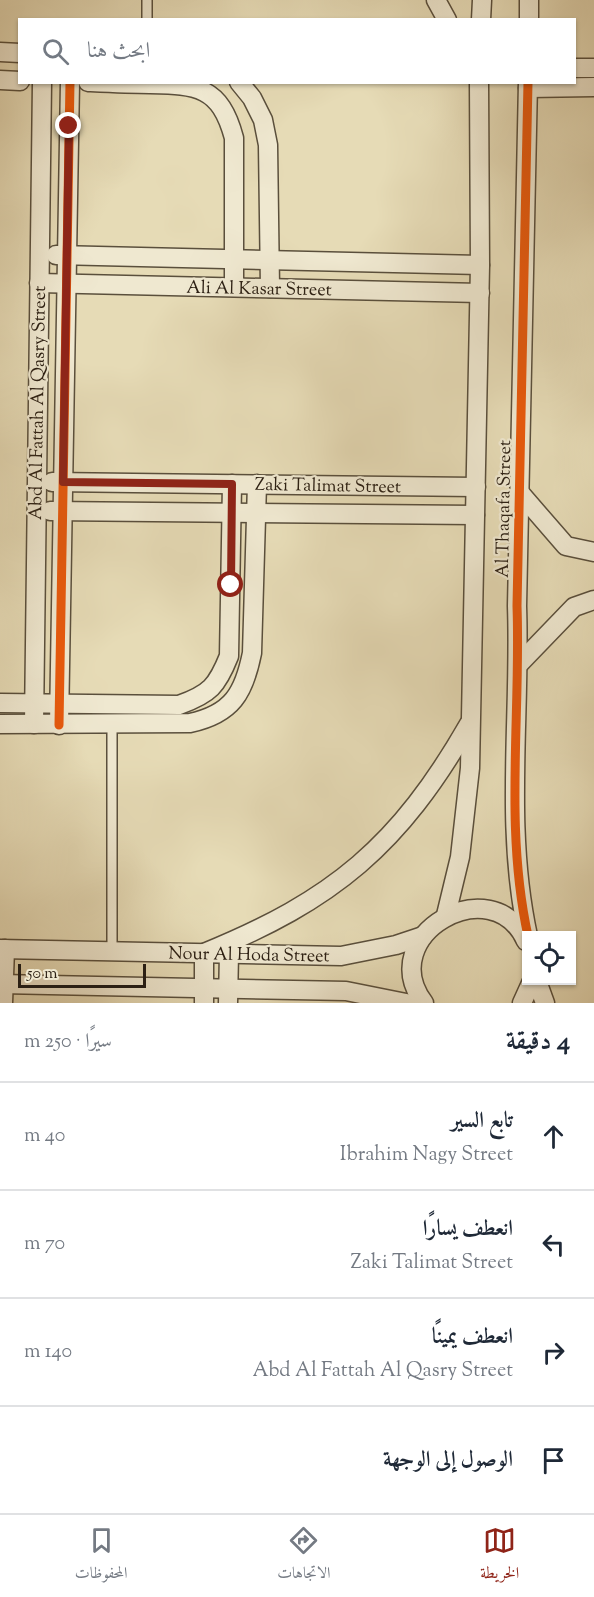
<!DOCTYPE html>
<html lang="ar">
<head>
<meta charset="utf-8">
<style>
  :root { --surface:#fff; --page:#f2f2f3; --text:#1f2937; --muted:#747a83; --line:#e0e1e3; --accent:#8f2418 }
  body { margin:0; font-family:"Sorts Mill Goudy",Amiri,serif; background:var(--page); color:var(--text); direction:rtl }
  .controls { position:absolute; right:18px; bottom:18px; display:grid; overflow:hidden; border-radius:0px; box-shadow:0 2px 4px #0004 }
  .controls button { width:54px; height:54px; display:grid; place-items:center; padding:0; border:0; border-bottom:2px solid var(--line); background:var(--surface); color:var(--text); font:30px sans-serif }
  .scale { position:absolute; left:18px; bottom:15px; width:128px; box-sizing:border-box; padding-left:6px; border:3px solid #2c2014; border-top:0; font-size:16px; line-height:21px; white-space:nowrap; color:#2c2014; -webkit-text-stroke:4px #efe8d0; paint-order:stroke }
  .stop { position:absolute; width:18px; height:18px; margin:-14px; border:4px solid #8f2418; border-radius:50%; background:#fff }
  .stop.end { background:#8f2418; border-color:#fff; box-shadow:0 2px 6px #0008 }
  .list { margin:0; padding:0; list-style:none }
  h2 { display:flex; justify-content:space-between; align-items:center; height:78px; margin:0; padding:0 24px; font-size:26px }
  h2 small { font-size:20px; font-weight:400; color:var(--muted) }
  .list li { display:grid; grid-template-columns:39px 1fr auto; gap:18px; align-items:center; box-sizing:border-box; height:108px; padding:0 24px; border-top:2px solid var(--line) }
  .list b { display:block; font-size:22px; white-space:nowrap }
  .list p { margin:0; font-size:20px; white-space:nowrap; color:var(--muted) }
  .list em { font-size:20px; font-style:normal; color:var(--muted) }
  .icon { flex:none; width:33px; height:33px; fill:none; stroke:currentColor; stroke-width:2; stroke-linecap:round; stroke-linejoin:round }
  .map { position:relative; flex:none; width:594px; height:1003px; overflow:hidden; direction:ltr }
  .search { position:absolute; background:var(--surface); box-shadow:0 2px 4px #0004; left:18px; right:18px; top:18px; height:66px; display:flex; align-items:center; gap:15px; box-sizing:border-box; padding:0 21px; border-radius:0px; color:var(--muted); font-size:22px }
  .sheet { height:510px; background:var(--surface) }
  nav { display:flex; justify-content:space-around; align-items:center; box-sizing:border-box; height:84px; border-top:2px solid var(--line); background:var(--surface); font-size:16px; color:var(--muted) }
  nav a { display:grid; justify-items:center; gap:3px }
  nav .on { color:var(--accent) }
  .map>svg:first-child { display:block }
</style>
</head>
<body>
<div class="map">
<svg width="594" height="1003" viewBox="0 0 594 1003">
  <rect width="100%" height="100%" fill="#e6dbb6"/>
  <filter id="stains"><feTurbulence type="fractalNoise" baseFrequency=".00333" numOctaves="4"/><feColorMatrix values="0 0 0 0 .2 0 0 0 0 .09 0 0 0 0 .02 0 0 0 .5 -.17"/></filter>
  <radialGradient id="worn" r=".72"><stop offset=".6" stop-color="#630" stop-opacity="0"/><stop offset="1" stop-color="#630" stop-opacity=".3"/></radialGradient>
  <g fill="none" stroke-linecap="round" stroke-linejoin="round">
    <defs>
      <g id="service">
        <polyline points="147,0 147,20"/>
        <polyline points="112,952 112,725"/>
      </g>
      <g id="minor">
        <polyline points="436,0 447,20"/>
        <polyline points="481,20 482,0"/>
        <polyline points="529,20 529,0"/>
        <polyline points="0,52 20,53"/>
        <polyline points="574,68 594,68"/>
        <polyline points="0,80 20,81"/>
        <path d="M88,82C109,83 129,84 150,84C197,85 220,86 234,138V287"/>
        <polyline points="239,82 252,98 263,120 268,145 270,288"/>
        <path d="M528,82L517,606C521,716 504,826 528,936"/>
        <polyline points="528,88 594,87"/>
        <polyline points="56,255 480,265"/>
        <polyline points="39,283 480,293"/>
        <polyline points="52,482 476,487"/>
        <polyline points="520,493 566,546 594,552"/>
        <polyline points="50,511 475,515"/>
        <polyline points="519,664 574,607 594,600"/>
        <path d="M0,703L179,705C210,694 217,686 229,656L232,484"/>
        <path d="M0,724L190,723C232,714 244,693 252,653L257,484"/>
        <polyline points="34,724 42,82"/>
        <polyline points="59,725 70,82"/>
        <polyline points="446,915 460,857 470,768 480,265 479,82"/>
        <polyline points="0,949 341,956 396,945 423,936"/>
        <polyline points="537,981 545,1003"/>
        <polyline points="0,984 346,991 406,1003"/>
        <polyline points="3,1003 5,949"/>
        <path d="M204,1003V953C334,900 399,846 469,724"/>
        <polyline points="228,1003 229,953"/>
        <path d="M424,1003C373,935 493,867 526,941"/>
        <polyline points="522,1003 532,981"/>
      </g>
    </defs>
    <!-- service casing -->
    <use href="#service" stroke="#5a4f3c" stroke-width="12"/>
    <!-- minor casing -->
    <use href="#minor" stroke="#5a4f3c" stroke-width="21"/>
    <!-- service -->
    <use href="#service" stroke="#efe8d0" stroke-width="9"/>
    <!-- minor -->
    <use href="#minor" stroke="#efe8d0" stroke-width="18"/>
    <defs>
      <g id="cycleway">
        <path d="M528,82L517,606C521,716 504,826 528,936"/>
        <polyline points="59,725 70,82"/>
      </g>
    </defs>
    <!-- cycleway casing -->
    <use href="#cycleway" stroke="#efe8d0" stroke-width="13"/>
    <!-- cycleway -->
    <use href="#cycleway" stroke="#e8590c" stroke-width="9"/>
  </g>
  <g fill="none" stroke-linecap="round" stroke-linejoin="round">
    <!-- route -->
    <polyline stroke="#8f2418" stroke-width="8" points="69,126 63,482 232,484 231,585"/>
  </g>
  <g text-anchor="middle" stroke-width="4.5" stroke-linejoin="round" paint-order="stroke">
    <!-- street labels -->
    <g font-size="18" fill="#2c2014" stroke="#efe8d0">
      <text transform="translate(259 288) rotate(1)" y="6">Ali Al Kasar Street</text>
      <text transform="translate(37 403) rotate(-89)" y="6">Abd Al Fattah Al Qasry Street</text>
      <text transform="translate(328 485) rotate(1)" y="6">Zaki Talimat Street</text>
      <text transform="translate(503 509) rotate(-89)" y="6">Al Thaqafa Street</text>
      <text transform="translate(249 954) rotate(1)" y="6">Nour Al Hoda Street</text>
    </g>
  </g>
  <rect width="100%" height="100%" filter="url(#stains)"/>
  <rect width="100%" height="100%" fill="url(#worn)"/>
</svg>
<div class="controls">
<button><svg class="icon" aria-label="locate" viewBox="0 0 24 24"><circle cx="12" cy="12" r="6"/><path d="M12 2v4M12 18v4M2 12h4M18 12h4"/></svg></button>
</div>
<div class="scale">50 m</div>
<div class="stop" style="left:231px;top:585px"></div>
<div class="stop end" style="left:69px;top:126px"></div>
<div class="search"><svg class="icon" aria-label="search" viewBox="0 0 24 24"><circle cx="10" cy="10" r="6"/><path d="M15 15l6 6"/></svg>ابحث هنا</div>
</div>
<section class="sheet">
<h2>4 دقيقة<small>سيرًا · 250 m</small></h2>
<ul class="list">
<li><svg class="icon" aria-label="ahead" viewBox="0 0 24 24"><path d="M12 20V5M6 11l6-6 6 6"/></svg><div><b>تابع السير</b><p>Ibrahim Nagy Street</p></div><em>40 m</em></li>
<li><svg class="icon" aria-label="left" viewBox="0 0 24 24"><path d="M17 20v-9H6M10 6l-5 5 5 5"/></svg><div><b>انعطف يسارًا</b><p>Zaki Talimat Street</p></div><em>70 m</em></li>
<li><svg class="icon" aria-label="right" viewBox="0 0 24 24"><path d="M7 20v-9h11M14 6l5 5-5 5"/></svg><div><b>انعطف يمينًا</b><p>Abd Al Fattah Al Qasry Street</p></div><em>140 m</em></li>
<li><svg class="icon" aria-label="arrive" viewBox="0 0 24 24"><path d="M6 21V4h12l-3 4 3 4H6"/></svg><div><b>الوصول إلى الوجهة</b></div></li>
</ul>
</section>
<nav>
<a class="on"><svg class="icon" aria-label="map" viewBox="0 0 24 24"><path d="M3 6l6-2 6 2 6-2v14l-6 2-6-2-6 2zM9 4v14M15 6v14"/></svg>الخريطة</a>
<a><svg class="icon" aria-label="directions" viewBox="0 0 24 24"><path d="M12 3l9 9-9 9-9-9zM9 14v-3h6M13 9l2 2-2 2"/></svg>الاتجاهات</a>
<a><svg class="icon" aria-label="saved" viewBox="0 0 24 24"><path d="M7 4h10v16l-5-4-5 4z"/></svg>المحفوظات</a>
</nav>
</body>
</html>
